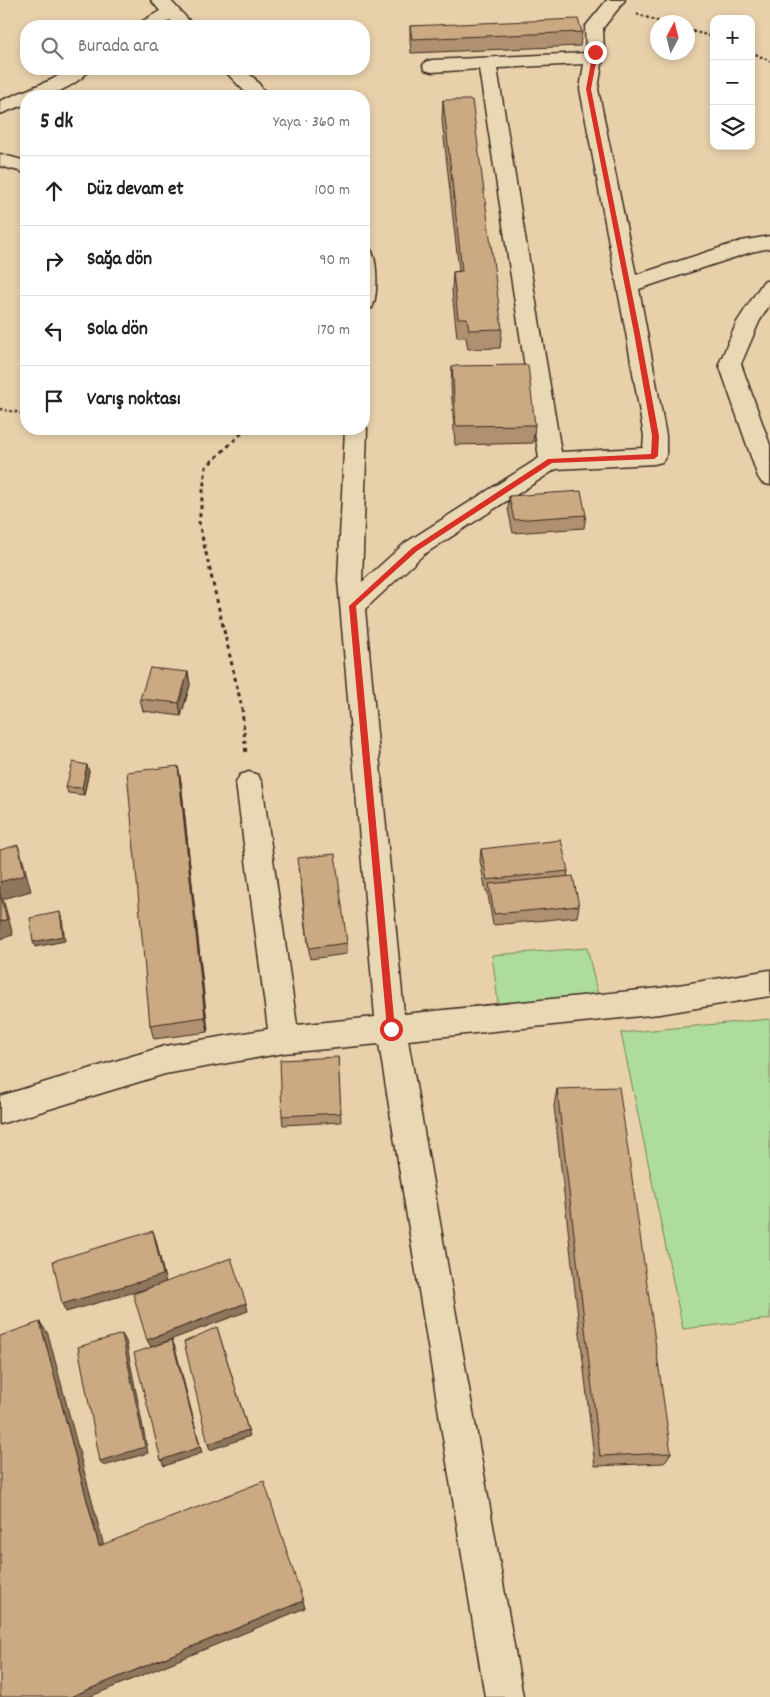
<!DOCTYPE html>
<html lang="tr">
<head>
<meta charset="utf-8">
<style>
  :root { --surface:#fff; --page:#f6f6f6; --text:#222; --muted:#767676; --line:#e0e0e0 }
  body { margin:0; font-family:Dekko,sans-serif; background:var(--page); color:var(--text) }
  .controls { position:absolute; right:15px; top:15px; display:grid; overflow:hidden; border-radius:10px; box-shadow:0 2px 8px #0003 }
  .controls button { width:45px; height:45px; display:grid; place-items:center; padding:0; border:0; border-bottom:1px solid var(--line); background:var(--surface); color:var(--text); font:25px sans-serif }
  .compass { position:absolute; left:650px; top:15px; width:45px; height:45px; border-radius:50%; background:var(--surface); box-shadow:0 2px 8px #0003; rotate:7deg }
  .stop { position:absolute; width:15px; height:15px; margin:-11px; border:4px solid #d93025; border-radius:50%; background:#fff }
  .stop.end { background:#d93025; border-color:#fff; box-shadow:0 1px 5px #0008 }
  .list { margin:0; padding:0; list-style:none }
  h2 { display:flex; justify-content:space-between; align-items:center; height:65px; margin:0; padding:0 20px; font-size:21px }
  h2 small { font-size:16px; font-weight:400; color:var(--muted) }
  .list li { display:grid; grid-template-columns:32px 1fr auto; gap:15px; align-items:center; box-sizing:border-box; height:70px; padding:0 20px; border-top:1px solid var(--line) }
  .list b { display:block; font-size:19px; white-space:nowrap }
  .list em { font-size:16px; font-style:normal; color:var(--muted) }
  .icon { flex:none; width:28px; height:28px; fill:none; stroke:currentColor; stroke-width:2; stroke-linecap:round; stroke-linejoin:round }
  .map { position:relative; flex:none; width:770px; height:1697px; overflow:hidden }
  .search { position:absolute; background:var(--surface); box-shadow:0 2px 8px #0003; left:20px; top:20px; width:350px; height:55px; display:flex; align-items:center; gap:12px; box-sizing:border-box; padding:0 18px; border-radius:20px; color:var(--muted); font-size:19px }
  .panel { position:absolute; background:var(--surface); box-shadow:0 2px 8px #0003; left:20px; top:90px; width:350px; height:345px; border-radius:20px }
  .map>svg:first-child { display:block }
</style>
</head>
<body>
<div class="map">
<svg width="770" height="1697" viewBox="0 0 770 1697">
  <rect width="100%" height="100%" fill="#e8d0ab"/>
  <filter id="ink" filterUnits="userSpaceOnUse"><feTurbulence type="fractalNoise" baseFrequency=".02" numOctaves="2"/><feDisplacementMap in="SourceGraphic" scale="10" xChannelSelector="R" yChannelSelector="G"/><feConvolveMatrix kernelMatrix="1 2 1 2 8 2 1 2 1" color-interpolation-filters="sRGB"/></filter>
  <g filter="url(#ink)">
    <!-- green -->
    <g fill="#aedc9c" stroke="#74835d">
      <polygon points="587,948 599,1000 499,1010 492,955"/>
      <polygon points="770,1019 770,1319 683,1329 621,1033"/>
    </g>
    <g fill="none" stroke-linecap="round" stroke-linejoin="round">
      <defs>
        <g id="minor">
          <polygon points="151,0 170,0 194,26 175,26 170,20 160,26 138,26 141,22 160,11"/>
          <path d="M607,0H625L603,28L604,52L598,89L636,275L741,241L770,236V248L751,252L639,289L666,436V456L662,462L654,464L556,469L423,555L365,609L404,1014L660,988L770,970V996L660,1014L408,1040L523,1697H485L379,1044L284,1053L165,1074L0,1124V1096L165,1046L268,1029L236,783L240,775L249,772L258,775L262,783L297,1025L375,1017L338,580L345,429H364V423L367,429L362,582L405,543L539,458L479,69L432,72L425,70L423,66L425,62L432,60L586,53L585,27ZM584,64L580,89L626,333L644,436L643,448L561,452L497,68Z"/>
          <path d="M69,69H90C82,81 60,92 46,96C40,97 33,96 26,96V104L0,114V101L51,80Z"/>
          <polygon points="223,69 243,69 255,79 268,96 249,96"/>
          <polygon points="0,154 26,161 26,173 0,166"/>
          <path d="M364,248L371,250C378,261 378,297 372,308L364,310Z"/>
          <polygon points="770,280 770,304 759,322 741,364 770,445 770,485 762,483 758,477 719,364 737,322 763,282"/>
        </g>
      </defs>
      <!-- minor casing -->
      <use href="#minor" stroke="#3b2a1e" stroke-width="3"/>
      <!-- path-far1 -->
      <g stroke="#3b2a1e" stroke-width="2.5" stroke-dasharray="2.5 2.5" stroke-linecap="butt">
        <polyline points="637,14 660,22"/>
        <polyline points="688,30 714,37"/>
        <polyline points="751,52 770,61"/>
        <polyline points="0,409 26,414"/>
        <polyline points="240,434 246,429"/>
      </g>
      <!-- path -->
      <polyline stroke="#3b2a1e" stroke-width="3" stroke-dasharray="4 4" stroke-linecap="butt" points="242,433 206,467 199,523 242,708 246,755"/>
      <!-- minor -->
      <use href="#minor" fill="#ead8b5" fill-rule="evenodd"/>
    </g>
    <!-- wall -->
    <g fill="#af9171" stroke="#3b2a1e">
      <polygon points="410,26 582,32 580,46 411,53 410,40"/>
      <polygon points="443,100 502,329 500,348 468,349 466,337 457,337 452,291 453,272 459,271 442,120"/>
      <polygon points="452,366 535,425 533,443 455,445 451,385"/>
      <polygon points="509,496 586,515 584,528 513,533 508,509"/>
      <polygon points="188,672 190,685 181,716 143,711 140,699"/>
      <polygon points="178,766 181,782 208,1032 154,1039 150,1025"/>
      <polygon points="89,771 84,795 68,793 66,787"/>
      <polygon points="481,849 568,871 567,877 579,906 577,917 493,925 488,895 488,891 486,891 480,861"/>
      <polygon points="299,869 347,943 347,954 310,959"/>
      <polygon points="338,1057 341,1122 283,1125 282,1116"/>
      <polygon points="557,1089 671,1453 664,1463 595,1466 554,1106"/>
    </g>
    <!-- shaded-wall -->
    <g fill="#8e765c" stroke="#3b2a1e">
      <polygon points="188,672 190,685 181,716 179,703"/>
      <polygon points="87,765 89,771 84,795 82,788"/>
      <polygon points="178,766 181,782 208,1032 205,1017"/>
      <polygon points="18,845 23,861 31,891 3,899 13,935 0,939 0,882"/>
      <polygon points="60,912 62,918 65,941 35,947 33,942"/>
      <polygon points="153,1231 156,1240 166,1283 66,1312 62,1304"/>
      <polygon points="246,1303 248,1311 151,1347 147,1340"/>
      <polygon points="40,1322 48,1334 106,1554 99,1546"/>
      <polygon points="217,1327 250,1436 210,1450 208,1444"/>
      <polygon points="122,1334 126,1341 148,1453 104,1466 100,1461"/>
      <polygon points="172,1340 175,1347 202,1453 164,1466 161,1460"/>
      <polygon points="303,1601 305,1608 89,1697 70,1697"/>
    </g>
    <!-- building -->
    <g fill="#cba983" stroke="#3b2a1e">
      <polygon points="578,19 582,32 412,39 410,26"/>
      <polygon points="443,100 472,100 502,329 469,330 467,318 458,318 453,272 462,271"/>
      <polygon points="528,365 535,425 456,426 452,366"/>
      <polygon points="581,491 586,515 514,520 509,496"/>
      <polygon points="150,668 188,672 179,703 140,699"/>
      <polygon points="73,762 87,765 82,788 66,787"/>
      <polygon points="178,766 205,1017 150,1025 127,772"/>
      <polygon points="561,840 568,871 487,880 481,849"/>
      <polygon points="18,845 25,875 0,882 0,850"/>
      <polygon points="335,854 347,943 309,948 298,858"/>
      <polygon points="573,876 579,906 494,914 489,884"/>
      <polygon points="0,894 7,920 0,921"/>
      <polygon points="60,912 63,936 33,942 30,918"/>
      <polygon points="338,1057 341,1113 282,1116 280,1060"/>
      <polygon points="619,1087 671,1453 600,1456 557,1089"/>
      <polygon points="153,1231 163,1275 62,1304 53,1261"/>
      <polygon points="231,1258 246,1303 147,1340 133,1294"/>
      <polygon points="40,1322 99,1546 264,1481 303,1601 70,1697 0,1697 0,1336"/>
      <polygon points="217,1327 248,1430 208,1444 184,1342"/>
      <polygon points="122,1334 145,1447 100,1461 78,1347"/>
      <polygon points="172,1340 200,1447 161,1460 134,1353"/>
    </g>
  </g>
  <!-- route -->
  <polygon fill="#d93025" points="593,51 598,52 591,89 640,333 659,436 658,456 654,459 552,463 417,551 356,606 395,1029 391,1033 387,1029 349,606 412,548 548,459 651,454 652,436 634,333 586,89"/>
</svg>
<div class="controls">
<button>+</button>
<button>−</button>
<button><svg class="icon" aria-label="layers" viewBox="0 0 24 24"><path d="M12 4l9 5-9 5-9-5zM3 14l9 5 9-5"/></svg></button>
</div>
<svg class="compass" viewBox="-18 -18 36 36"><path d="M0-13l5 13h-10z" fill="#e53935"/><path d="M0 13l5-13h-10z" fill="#767676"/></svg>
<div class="stop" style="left:391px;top:1029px"></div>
<div class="stop end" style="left:595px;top:52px"></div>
<div class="search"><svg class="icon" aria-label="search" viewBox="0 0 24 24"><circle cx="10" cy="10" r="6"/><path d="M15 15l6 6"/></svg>Burada ara</div>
<section class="panel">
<h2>5 dk<small>Yaya · 360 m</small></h2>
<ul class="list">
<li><svg class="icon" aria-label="ahead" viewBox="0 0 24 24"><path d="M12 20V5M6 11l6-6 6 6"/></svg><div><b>Düz devam et</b></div><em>100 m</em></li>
<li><svg class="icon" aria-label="right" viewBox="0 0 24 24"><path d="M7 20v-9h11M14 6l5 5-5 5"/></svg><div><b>Sağa dön</b></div><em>90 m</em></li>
<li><svg class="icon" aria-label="left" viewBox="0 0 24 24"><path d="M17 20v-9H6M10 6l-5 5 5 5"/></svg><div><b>Sola dön</b></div><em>170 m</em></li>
<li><svg class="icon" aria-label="arrive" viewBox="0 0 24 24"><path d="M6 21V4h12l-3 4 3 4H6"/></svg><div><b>Varış noktası</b></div></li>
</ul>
</section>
</div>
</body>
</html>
